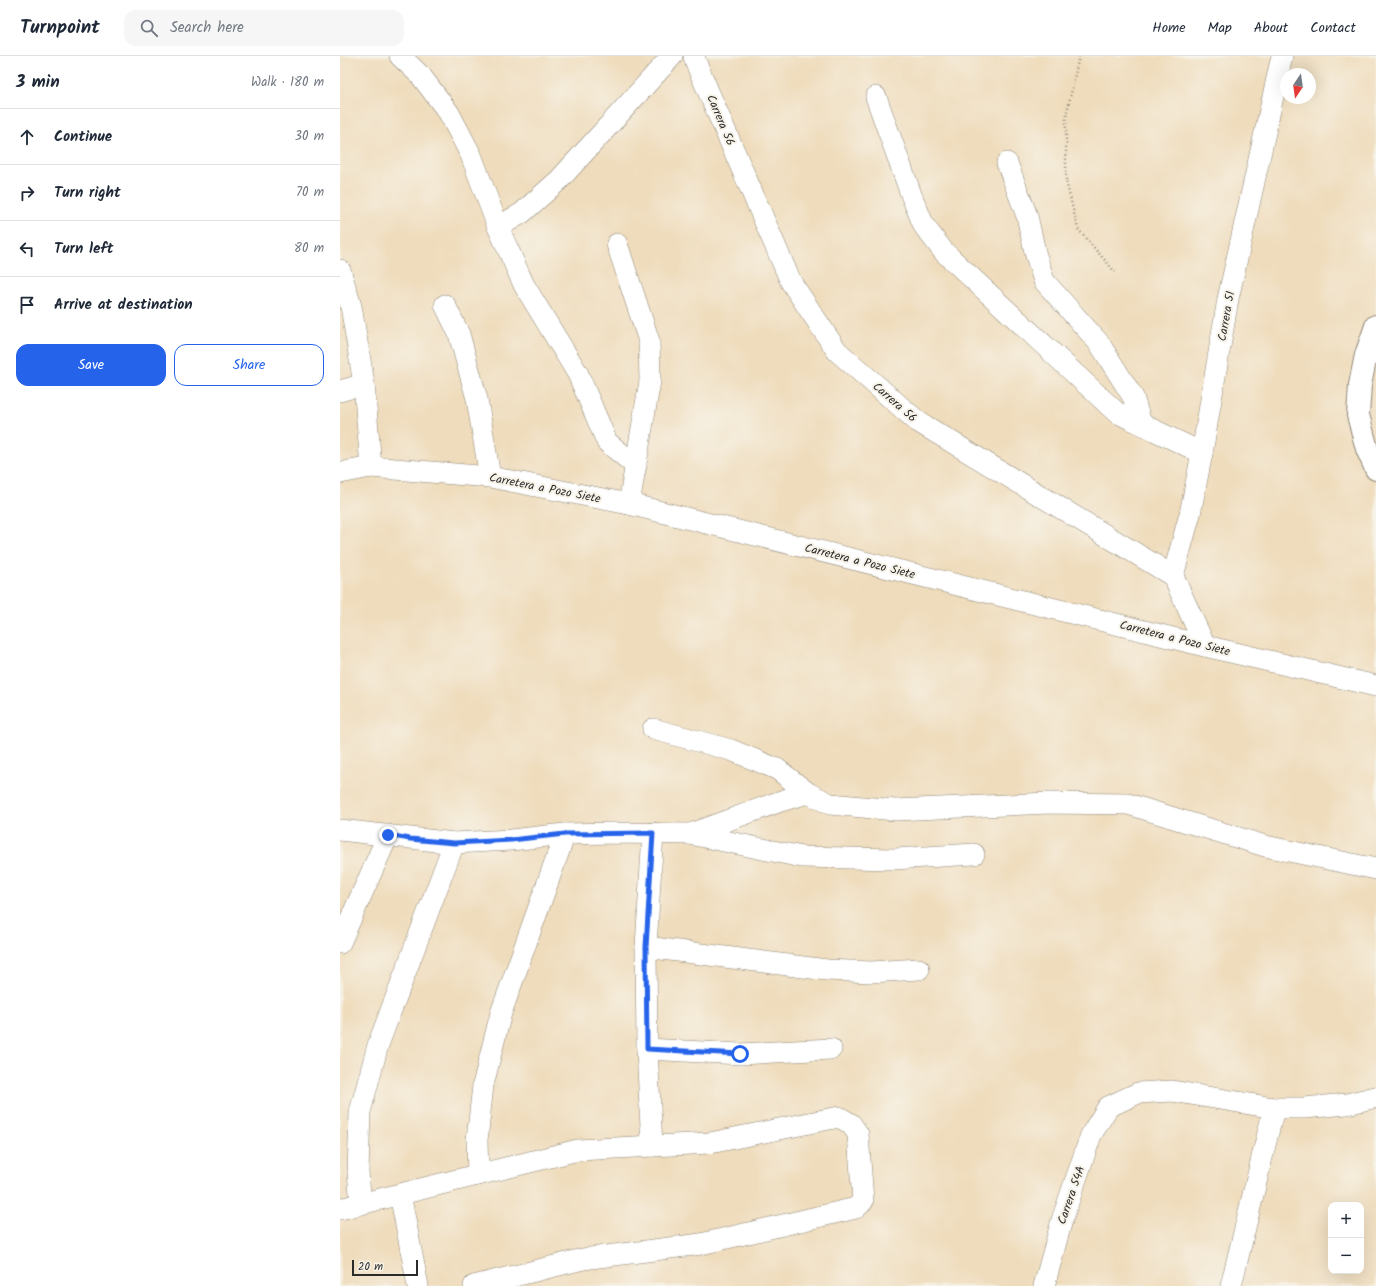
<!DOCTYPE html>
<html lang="en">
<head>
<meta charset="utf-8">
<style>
  :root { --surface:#fff; --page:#f6f6f7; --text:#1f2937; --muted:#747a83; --line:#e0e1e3; --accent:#2563eb }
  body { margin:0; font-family:Kalam,sans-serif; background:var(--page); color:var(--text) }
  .controls { position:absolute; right:12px; bottom:12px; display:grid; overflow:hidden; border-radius:8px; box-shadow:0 4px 16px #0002 }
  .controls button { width:36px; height:36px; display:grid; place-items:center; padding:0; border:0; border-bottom:1px solid var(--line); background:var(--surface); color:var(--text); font:20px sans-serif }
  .compass { position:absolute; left:940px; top:12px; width:36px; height:36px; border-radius:50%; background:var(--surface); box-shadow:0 4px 16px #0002; rotate:193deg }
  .scale { position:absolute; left:12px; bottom:10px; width:66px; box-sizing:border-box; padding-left:4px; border:2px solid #2b2b2b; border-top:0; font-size:11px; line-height:14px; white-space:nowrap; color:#2b2b2b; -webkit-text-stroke:3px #f7f3e8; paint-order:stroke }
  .stop { position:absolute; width:12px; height:12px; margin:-9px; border:3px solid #2563eb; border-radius:50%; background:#fff }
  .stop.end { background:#2563eb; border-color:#fff; box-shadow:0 1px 4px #0008 }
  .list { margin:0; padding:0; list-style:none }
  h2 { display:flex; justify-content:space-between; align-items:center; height:52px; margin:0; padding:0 16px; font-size:17px }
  h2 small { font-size:13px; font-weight:400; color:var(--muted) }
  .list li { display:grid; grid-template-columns:26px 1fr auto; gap:12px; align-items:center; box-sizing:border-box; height:56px; padding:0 16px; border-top:1px solid var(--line) }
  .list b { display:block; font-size:15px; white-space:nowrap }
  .list em { font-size:13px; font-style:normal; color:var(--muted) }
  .actions { display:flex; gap:8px; padding:12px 16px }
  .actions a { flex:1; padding:9px 0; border:1px solid var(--accent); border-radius:12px; text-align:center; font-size:14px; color:var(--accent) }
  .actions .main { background:var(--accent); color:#fff }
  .icon { flex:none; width:22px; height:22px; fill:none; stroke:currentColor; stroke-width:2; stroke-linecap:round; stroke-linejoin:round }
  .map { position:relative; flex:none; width:1036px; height:1230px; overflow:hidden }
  header { display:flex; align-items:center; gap:24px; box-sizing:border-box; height:56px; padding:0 20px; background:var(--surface); border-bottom:1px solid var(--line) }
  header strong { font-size:19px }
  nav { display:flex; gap:22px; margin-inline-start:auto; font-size:14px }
  .search { width:280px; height:36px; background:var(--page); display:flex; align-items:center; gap:10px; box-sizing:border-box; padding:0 14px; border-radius:12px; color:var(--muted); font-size:15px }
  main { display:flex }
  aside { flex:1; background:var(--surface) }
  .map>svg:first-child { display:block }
</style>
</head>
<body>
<header>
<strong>Turnpoint</strong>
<div class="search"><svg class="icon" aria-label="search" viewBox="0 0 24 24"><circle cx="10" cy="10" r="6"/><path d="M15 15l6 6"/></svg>Search here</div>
<nav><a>Home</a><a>Map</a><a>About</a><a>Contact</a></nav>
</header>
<main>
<aside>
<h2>3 min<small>Walk · 180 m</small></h2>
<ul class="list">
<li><svg class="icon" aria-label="ahead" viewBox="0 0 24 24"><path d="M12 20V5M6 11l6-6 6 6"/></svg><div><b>Continue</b></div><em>30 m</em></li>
<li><svg class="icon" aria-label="right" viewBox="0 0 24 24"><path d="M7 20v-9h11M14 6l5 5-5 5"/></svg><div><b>Turn right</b></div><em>70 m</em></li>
<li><svg class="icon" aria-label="left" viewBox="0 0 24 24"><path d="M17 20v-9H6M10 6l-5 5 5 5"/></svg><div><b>Turn left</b></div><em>80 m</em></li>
<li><svg class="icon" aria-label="arrive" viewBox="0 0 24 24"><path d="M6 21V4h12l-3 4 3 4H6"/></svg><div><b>Arrive at destination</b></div></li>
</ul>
<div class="actions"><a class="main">Save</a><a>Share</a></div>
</aside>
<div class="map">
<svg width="1036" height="1230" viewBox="0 0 1036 1230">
  <rect width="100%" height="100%" fill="#f7f3e8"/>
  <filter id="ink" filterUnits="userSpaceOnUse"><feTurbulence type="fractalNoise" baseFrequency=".025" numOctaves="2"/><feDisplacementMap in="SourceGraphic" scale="8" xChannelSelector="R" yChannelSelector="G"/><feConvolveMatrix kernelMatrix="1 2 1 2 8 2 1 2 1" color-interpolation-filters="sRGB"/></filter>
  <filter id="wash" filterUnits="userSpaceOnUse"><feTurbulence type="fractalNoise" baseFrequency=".012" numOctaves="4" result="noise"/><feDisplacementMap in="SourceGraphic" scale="16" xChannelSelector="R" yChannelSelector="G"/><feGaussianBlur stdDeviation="0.9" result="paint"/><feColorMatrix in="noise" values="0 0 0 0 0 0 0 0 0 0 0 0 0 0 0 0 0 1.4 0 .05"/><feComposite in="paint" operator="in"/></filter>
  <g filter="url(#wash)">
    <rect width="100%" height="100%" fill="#efdcbc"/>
  </g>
  <g filter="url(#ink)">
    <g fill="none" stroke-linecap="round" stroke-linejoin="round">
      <defs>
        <g id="minor">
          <polyline points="60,0 81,20 109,57 131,99 158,171 184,229 238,318 267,386 296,410"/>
          <polyline points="354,0 356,7 451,226 497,295 577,365 833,520 865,590"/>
          <polyline points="536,41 572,141 584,170 604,196 776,356 862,397"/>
          <polyline points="667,107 687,160 695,196 704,225 759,287 793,341 801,367"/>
          <polyline points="158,171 182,157 219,124 332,0"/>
          <polyline points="277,188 309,285 310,325 289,448"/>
          <polyline points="0,214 11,250 24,328 31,411"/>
          <polyline points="105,249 119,278 137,343 150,421"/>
          <polyline points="0,335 24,328"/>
          <polyline points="0,417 31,411 150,421 289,448 865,590 1036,630"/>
          <polyline points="833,520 850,458 862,397 888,243 942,0"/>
          <polyline points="313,673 391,694 437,713 468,737 490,748 555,754 709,747 788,748 925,790 1036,813"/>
          <polyline points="0,774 114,787 171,784 225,778 272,777 350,778 462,801 554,803 634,798"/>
          <polyline points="350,778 441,745 468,737"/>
          <polyline points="0,887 48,779"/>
          <polyline points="306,891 487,914 531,916 579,913"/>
          <polyline points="307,993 400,998 491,993"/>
          <polyline points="312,1090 307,993 306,891 313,777"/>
          <polyline points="138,1119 137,1084 143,1029 161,957 225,778"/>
          <polyline points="60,1138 78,1230"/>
          <polyline points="21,1148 18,1116 20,1056 38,989 114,787"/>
          <polyline points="0,1153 238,1094 370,1087 499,1061 511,1068 518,1078 523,1145 516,1152 361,1188 243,1203 134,1230"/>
          <polyline points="704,1230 722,1164 751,1079 768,1051 798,1037 832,1035 934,1052 964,1052 1007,1048 1036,1041"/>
          <polyline points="891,1230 934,1052"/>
        </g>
        <polyline id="tertiary" points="1036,270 1026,299 1020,329 1018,359 1027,393 1036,413"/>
      </defs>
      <!-- minor casing -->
      <use href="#minor" stroke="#8d8474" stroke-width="22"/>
      <!-- tertiary casing -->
      <use href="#tertiary" stroke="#8d8474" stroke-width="24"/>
      <!-- path -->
      <polyline stroke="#8d8474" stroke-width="2.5" stroke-dasharray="1 3" stroke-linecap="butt" points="739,0 726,61 726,125 738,173 775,216"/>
      <!-- minor -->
      <use href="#minor" stroke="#fff" stroke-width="21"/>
      <!-- tertiary -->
      <use href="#tertiary" stroke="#fff" stroke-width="22"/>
    </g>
  </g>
  <g fill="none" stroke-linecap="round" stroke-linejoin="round" filter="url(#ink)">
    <!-- route -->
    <polyline stroke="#2563eb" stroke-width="5" points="48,779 70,783 114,787 171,784 225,778 313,777 306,891 307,993 400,998"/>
  </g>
  <g text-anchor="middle" stroke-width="4" stroke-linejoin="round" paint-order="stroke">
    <!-- street labels -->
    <g font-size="12" fill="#2b2b2b" stroke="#f7f3e8">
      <text transform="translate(381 64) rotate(67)" y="4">Carrera 56</text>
      <text transform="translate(886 260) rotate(-80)" y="4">Carrera 51</text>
      <text transform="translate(555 346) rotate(41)" y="4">Carrera 56</text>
      <text transform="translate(205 432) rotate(11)" y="4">Carretera a Pozo Siete</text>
      <text transform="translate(520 505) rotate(14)" y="4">Carretera a Pozo Siete</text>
      <text transform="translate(835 582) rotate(14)" y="4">Carretera a Pozo Siete</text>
      <text transform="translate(731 1139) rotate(-71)" y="4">Carrera 54A</text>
    </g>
  </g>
</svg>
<div class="controls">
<button>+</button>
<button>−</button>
</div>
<svg class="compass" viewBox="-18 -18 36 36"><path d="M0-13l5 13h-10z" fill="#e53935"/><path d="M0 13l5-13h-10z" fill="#747a83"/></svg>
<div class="scale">20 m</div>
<div class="stop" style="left:400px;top:998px"></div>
<div class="stop end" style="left:48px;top:779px"></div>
</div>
</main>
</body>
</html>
